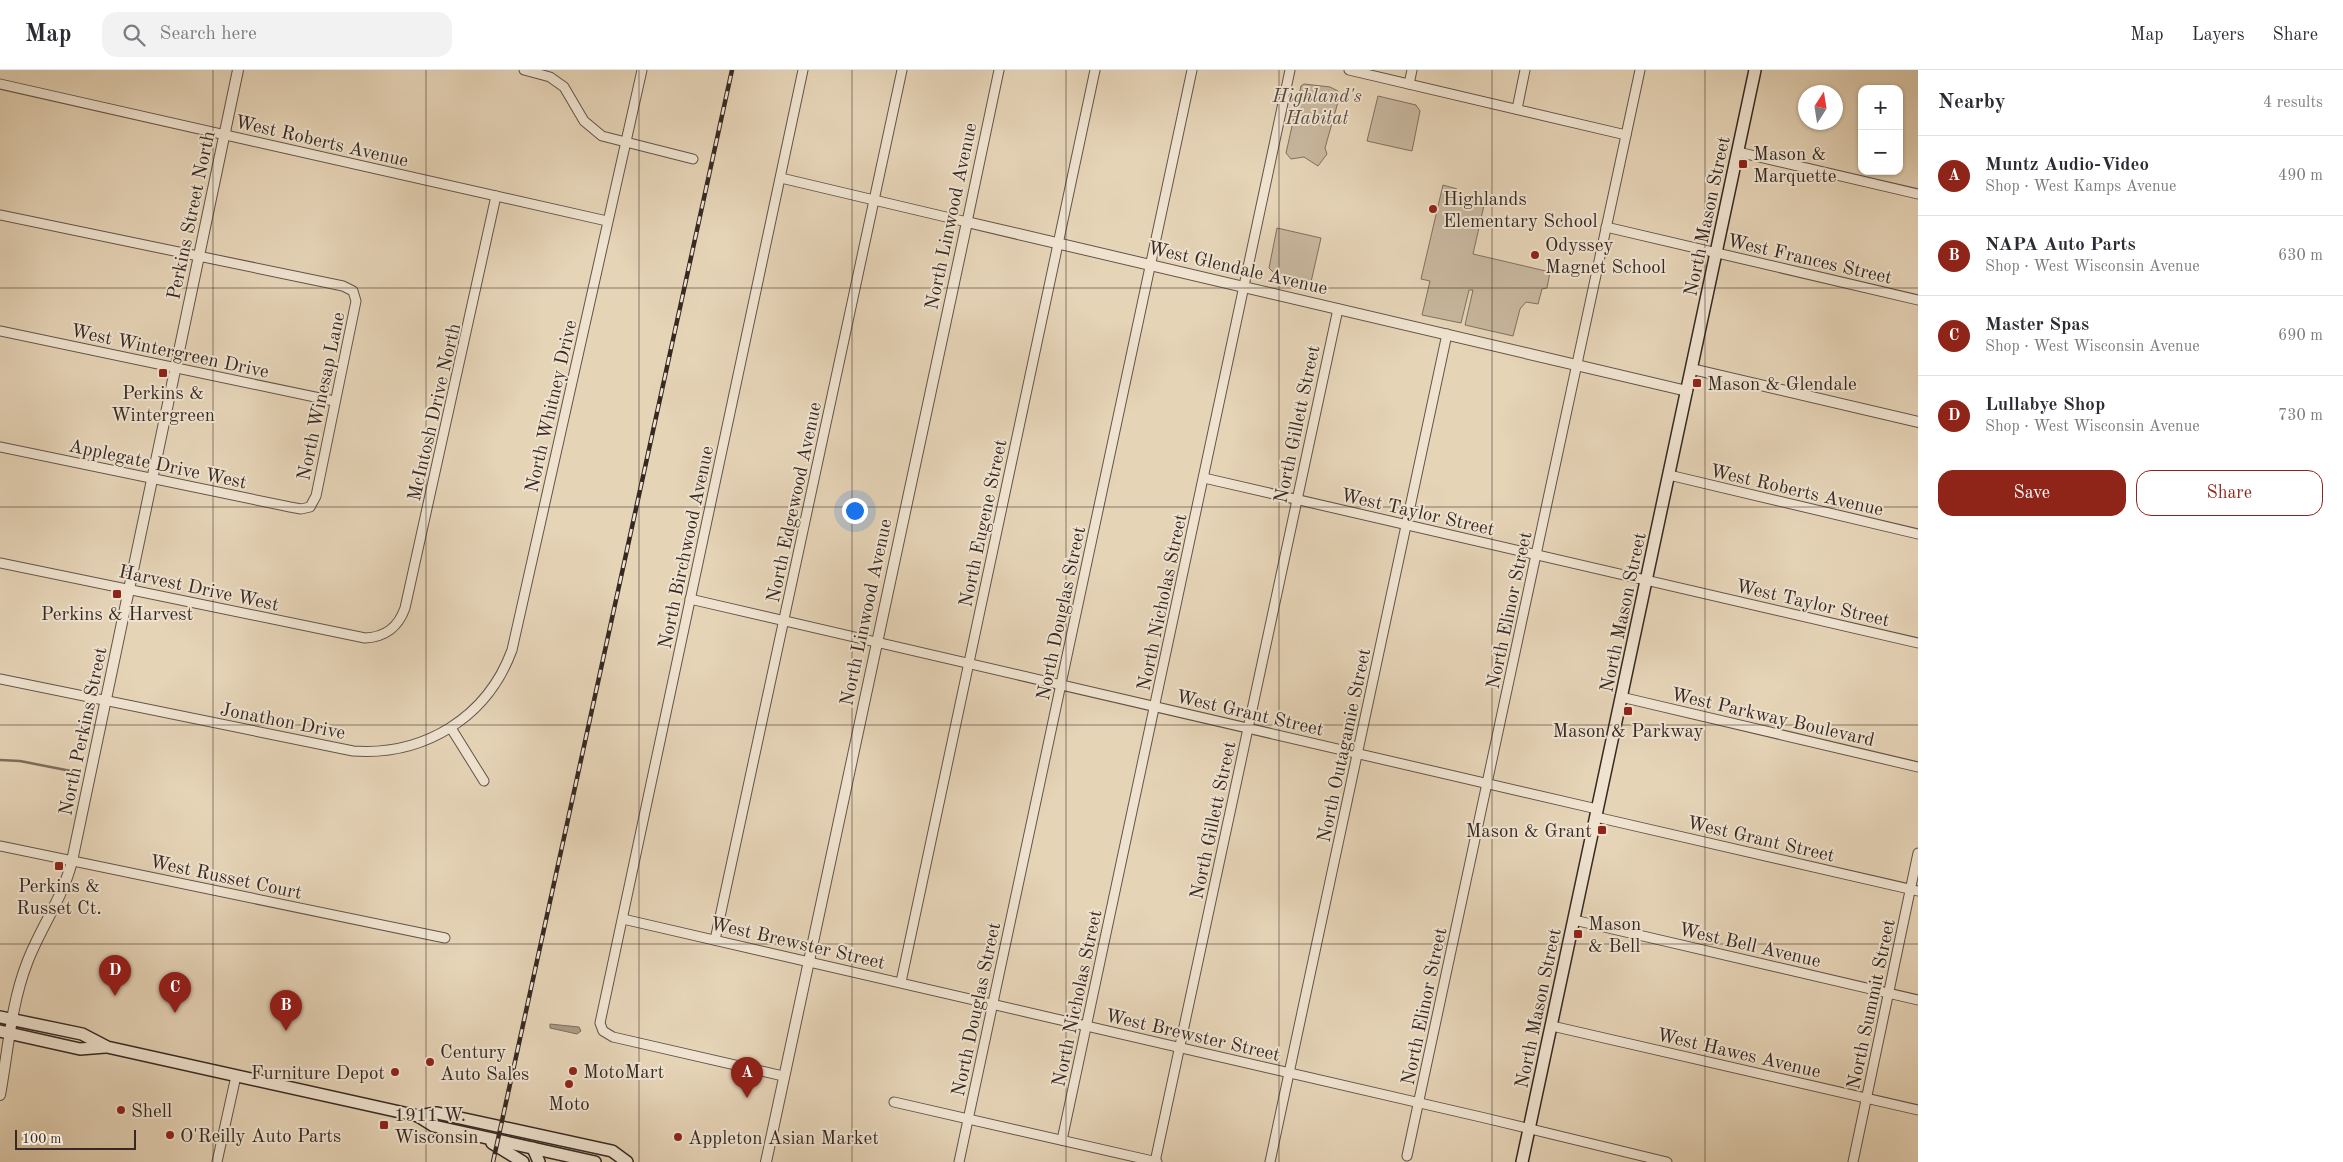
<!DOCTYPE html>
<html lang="en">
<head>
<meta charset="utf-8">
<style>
  :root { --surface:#fff; --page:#f2f2f3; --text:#2b2b33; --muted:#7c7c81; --line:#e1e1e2; --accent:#8f2418 }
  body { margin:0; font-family:"Old Standard TT",serif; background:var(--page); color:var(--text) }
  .controls { position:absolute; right:15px; top:15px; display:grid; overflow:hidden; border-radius:10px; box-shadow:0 1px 4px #0004 }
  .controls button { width:45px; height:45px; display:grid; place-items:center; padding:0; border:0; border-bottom:1px solid var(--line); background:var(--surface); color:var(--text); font:25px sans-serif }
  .compass { position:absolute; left:1798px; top:15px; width:45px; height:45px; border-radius:50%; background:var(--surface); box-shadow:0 1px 4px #0004; rotate:12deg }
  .scale { position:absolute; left:15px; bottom:12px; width:121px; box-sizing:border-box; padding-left:5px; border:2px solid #362924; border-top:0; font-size:14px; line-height:18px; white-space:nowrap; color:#362924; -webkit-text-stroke:4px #efe3d0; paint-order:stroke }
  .you { position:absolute; left:854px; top:440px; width:18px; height:18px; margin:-12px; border:4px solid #fff; border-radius:50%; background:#1a73e8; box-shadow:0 0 0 8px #1a73e833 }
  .badge { display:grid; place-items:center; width:32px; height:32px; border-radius:50%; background:var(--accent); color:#fff; font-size:16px; font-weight:700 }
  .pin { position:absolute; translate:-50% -41px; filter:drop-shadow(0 1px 2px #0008) }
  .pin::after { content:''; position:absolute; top:26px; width:18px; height:15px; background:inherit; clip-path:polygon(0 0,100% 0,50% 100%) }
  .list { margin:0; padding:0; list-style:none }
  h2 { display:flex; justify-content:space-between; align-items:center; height:65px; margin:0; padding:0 20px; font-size:21px }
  h2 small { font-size:16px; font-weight:400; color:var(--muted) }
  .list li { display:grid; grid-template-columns:32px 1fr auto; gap:15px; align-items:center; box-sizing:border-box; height:80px; padding:0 20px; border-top:1px solid var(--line) }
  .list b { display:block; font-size:19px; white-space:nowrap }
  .list p { margin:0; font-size:16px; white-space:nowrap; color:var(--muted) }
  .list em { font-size:16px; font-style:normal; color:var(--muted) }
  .actions { display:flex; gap:10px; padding:15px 20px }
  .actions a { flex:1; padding:11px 0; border:1px solid var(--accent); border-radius:15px; text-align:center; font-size:18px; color:var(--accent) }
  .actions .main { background:var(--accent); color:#fff }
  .icon { flex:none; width:28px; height:28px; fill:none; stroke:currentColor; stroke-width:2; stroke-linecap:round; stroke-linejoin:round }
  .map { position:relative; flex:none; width:1918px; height:1092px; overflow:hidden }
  header { display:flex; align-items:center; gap:30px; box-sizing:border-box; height:70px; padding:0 25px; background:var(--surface); border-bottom:1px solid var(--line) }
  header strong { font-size:24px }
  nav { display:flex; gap:28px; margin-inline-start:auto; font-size:18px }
  .search { width:350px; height:45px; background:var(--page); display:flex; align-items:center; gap:12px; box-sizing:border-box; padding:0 18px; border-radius:15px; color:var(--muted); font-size:19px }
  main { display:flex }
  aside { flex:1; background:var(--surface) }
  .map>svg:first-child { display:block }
</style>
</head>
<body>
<header>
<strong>Map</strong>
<div class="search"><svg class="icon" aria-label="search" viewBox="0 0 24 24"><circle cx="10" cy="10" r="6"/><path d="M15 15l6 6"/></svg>Search here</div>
<nav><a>Map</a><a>Layers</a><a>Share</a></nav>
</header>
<main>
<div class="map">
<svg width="1918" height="1092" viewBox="0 0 1918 1092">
  <rect width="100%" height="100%" fill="#e6d4b7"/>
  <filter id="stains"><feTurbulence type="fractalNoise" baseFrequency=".004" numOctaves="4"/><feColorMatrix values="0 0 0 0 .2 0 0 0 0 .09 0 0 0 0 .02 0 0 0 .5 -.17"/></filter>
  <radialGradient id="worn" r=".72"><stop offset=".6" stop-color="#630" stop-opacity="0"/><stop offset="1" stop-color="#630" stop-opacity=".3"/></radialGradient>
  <!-- green -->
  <g fill="#c8b79e" stroke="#7f7061">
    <polygon points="1304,14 1330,17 1338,21 1338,32 1325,78 1327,84 1318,96 1304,87 1291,89 1286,83 1301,16"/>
    <polygon points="1378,26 1416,35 1420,41 1412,81 1367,71"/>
    <polygon points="1443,115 1457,119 1455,126 1480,132 1481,130 1485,131 1473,184 1550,202 1547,218 1542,219 1538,234 1526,232 1520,239 1513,266 1465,255 1473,220 1469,220 1461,253 1422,245 1430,211 1421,209"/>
    <polygon points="1277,158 1321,168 1311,212 1275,204 1269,198"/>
  </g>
  <!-- water -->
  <polygon fill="#aa9a85" stroke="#7c6d5e" points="550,954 579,957 581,961 577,964 550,958"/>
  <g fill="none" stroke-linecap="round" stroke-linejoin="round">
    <!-- stream -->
    <polyline stroke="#7c6d5e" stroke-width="2.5" points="0,690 20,691 71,701"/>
    <defs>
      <g id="minor">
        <polyline points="524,0 550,7 564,17 584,51 602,66 693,89"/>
        <polyline points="1349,0 1626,65"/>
        <polyline points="0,14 607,151"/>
        <polyline points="1409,14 1412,0"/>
        <polyline points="1517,39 1525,0"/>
        <polyline points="1738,82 1918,124"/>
        <polyline points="781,108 967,152 999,0"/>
        <polyline points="0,145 343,216 353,221 356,231 316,426 310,437 301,439 290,437 0,377"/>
        <polyline points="1606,157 1918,230"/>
        <polyline points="0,261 334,331"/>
        <polyline points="1669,405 1918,464"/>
        <polyline points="1204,408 1918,573"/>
        <path d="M0,493L365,568C385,567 398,558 405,538L496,126"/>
        <polyline points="690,529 1597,739"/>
        <path d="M0,609L353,681C424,686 487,648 512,580L642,0"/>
        <polyline points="1621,627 1918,697"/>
        <polyline points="451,658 484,711"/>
        <polyline points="1596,747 1918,821"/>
        <polyline points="0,776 445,868"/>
        <polyline points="623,849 1485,1048 1667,1092"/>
        <polyline points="1574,850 1918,930"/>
        <polyline points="715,870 902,0"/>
        <polyline points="901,912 1095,0"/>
        <polyline points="1552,956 1918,1040"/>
        <polyline points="783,1006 613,967 603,961 600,953 803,0"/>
        <polyline points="894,1032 1157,1092"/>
        <polyline points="1062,1070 1290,0"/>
        <polyline points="1407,1086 1640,0"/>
        <polyline points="217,1092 236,1006"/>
        <polyline points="959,1092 1192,0"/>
        <polyline points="1155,1092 1338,239"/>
        <polyline points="1270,1092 1447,264"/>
        <polyline points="1853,1092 1918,783"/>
      </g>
      <g id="tertiary">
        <polyline points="1692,299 1918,352"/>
        <path d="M0,1025C8,982 11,934 27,893C40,858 63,828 72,791L238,0"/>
        <polyline points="766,1092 967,152 1687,321"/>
      </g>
      <g id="secondary">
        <polyline points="0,947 82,964 107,977 418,1046 434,1056 595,1092"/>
        <polyline points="0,961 80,979 105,977"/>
        <polyline points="418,1046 437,1043 612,1081 627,1092"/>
        <polyline points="492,1073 523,1092"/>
        <polyline points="533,1078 539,1092"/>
        <polyline points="1522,1092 1755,0"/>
      </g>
    </defs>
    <!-- minor casing -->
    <use href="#minor" stroke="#625449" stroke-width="11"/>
    <!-- tertiary casing -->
    <use href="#tertiary" stroke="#625449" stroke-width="12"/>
    <!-- secondary casing -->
    <use href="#secondary" stroke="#362924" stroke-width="14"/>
    <!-- minor -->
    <use href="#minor" stroke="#efe3d0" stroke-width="9"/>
    <!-- tertiary -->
    <use href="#tertiary" stroke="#efe3d0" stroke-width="10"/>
    <!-- secondary -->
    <use href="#secondary" stroke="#efe3d0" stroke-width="11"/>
    <defs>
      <polyline id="rail" points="493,1092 732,0"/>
    </defs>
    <!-- rail casing -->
    <use href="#rail" stroke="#362924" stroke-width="4.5"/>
    <!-- rail -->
    <use href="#rail" stroke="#efe3d0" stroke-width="2.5" stroke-dasharray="8" stroke-linecap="butt"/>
  </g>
  <!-- grid -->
  <path fill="none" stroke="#362924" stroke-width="1" stroke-opacity="0.55" d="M213,0V1092M426,0V1092M639,0V1092M852,0V1092M1066,0V1092M1279,0V1092M1492,0V1092M1705,0V1092M0,218H1918M0,437H1918M0,655H1918M0,874H1918"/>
  <!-- markers -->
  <g fill="#8f2418" stroke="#efe3d0" stroke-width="2">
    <rect x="1738" y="89" width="10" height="10" rx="2.5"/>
    <circle cx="1433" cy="139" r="5"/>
    <circle cx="1535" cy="185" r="5"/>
    <rect x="158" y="298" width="10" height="10" rx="2.5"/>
    <rect x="1692" y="308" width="10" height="10" rx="2.5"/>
    <rect x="112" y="519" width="10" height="10" rx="2.5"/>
    <rect x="1623" y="636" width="10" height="10" rx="2.5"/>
    <rect x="1597" y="755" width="10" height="10" rx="2.5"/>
    <rect x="54" y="791" width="10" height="10" rx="2.5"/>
    <rect x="1573" y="859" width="10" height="10" rx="2.5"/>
    <circle cx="430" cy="992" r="5"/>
    <circle cx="573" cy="1001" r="5"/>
    <circle cx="395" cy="1002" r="5"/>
    <circle cx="569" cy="1014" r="5"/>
    <circle cx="121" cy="1040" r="5"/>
    <rect x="379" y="1050" width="10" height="10" rx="2.5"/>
    <circle cx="170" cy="1065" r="5"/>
    <circle cx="678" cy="1067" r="5"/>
  </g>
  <g text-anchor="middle" stroke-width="4" stroke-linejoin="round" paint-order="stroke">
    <!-- park labels -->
    <g font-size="19" font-style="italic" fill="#5a4c42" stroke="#efe3d0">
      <text x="1317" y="32">Highland's<tspan x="1317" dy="22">Habitat</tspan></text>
    </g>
    <!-- street labels -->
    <g font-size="19" fill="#362924" stroke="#efe3d0">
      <text transform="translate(322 70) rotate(13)" y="7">West Roberts Avenue</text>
      <text transform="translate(190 145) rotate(-78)" y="7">Perkins Street North</text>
      <text transform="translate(950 146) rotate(-78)" y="7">North Linwood Avenue</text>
      <text transform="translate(1706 146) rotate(-78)" y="7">North Mason Street</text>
      <text transform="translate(1810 188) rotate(13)" y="7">West Frances Street</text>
      <text transform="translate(1238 197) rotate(13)" y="7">West Glendale Avenue</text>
      <text transform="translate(170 280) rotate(12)" y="7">West Wintergreen Drive</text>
      <text transform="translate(320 326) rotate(-78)" y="7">North Winesap Lane</text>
      <text transform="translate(550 336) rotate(-77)" y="7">North Whitney Drive</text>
      <text transform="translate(433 342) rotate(-77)" y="7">McIntosh Drive North</text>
      <text transform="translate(1296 354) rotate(-78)" y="7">North Gillett Street</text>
      <text transform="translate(158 393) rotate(12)" y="7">Applegate Drive West</text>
      <text transform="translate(1797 419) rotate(13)" y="7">West Roberts Avenue</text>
      <text transform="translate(793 432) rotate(-78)" y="7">North Edgewood Avenue</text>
      <text transform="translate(1418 441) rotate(13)" y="7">West Taylor Street</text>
      <text transform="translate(982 453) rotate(-78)" y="7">North Eugene Street</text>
      <text transform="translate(685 477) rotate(-78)" y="7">North Birchwood Avenue</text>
      <text transform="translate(199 517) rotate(12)" y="7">Harvest Drive West</text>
      <text transform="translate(1161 532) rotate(-78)" y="7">North Nicholas Street</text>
      <text transform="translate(1813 532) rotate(13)" y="7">West Taylor Street</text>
      <text transform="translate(1508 540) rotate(-78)" y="7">North Elinor Street</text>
      <text transform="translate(865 542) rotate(-78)" y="7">North Linwood Avenue</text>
      <text transform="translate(1622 542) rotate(-78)" y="7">North Mason Street</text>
      <text transform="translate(1060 543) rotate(-78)" y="7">North Douglas Street</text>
      <text transform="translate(1250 642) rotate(13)" y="7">West Grant Street</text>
      <text transform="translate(1773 646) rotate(13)" y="7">West Parkway Boulevard</text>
      <text transform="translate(283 650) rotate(11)" y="7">Jonathon Drive</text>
      <text transform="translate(82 661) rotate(-78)" y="7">North Perkins Street</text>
      <text transform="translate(1343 675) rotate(-78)" y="7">North Outagamie Street</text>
      <text transform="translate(1212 750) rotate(-78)" y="7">North Gillett Street</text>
      <text transform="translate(1761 768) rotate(13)" y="7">West Grant Street</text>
      <text transform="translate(226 806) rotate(12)" y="7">West Russet Court</text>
      <text transform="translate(798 872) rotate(13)" y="7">West Brewster Street</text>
      <text transform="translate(1750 874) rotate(13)" y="7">West Bell Avenue</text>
      <text transform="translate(1076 928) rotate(-78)" y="7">North Nicholas Street</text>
      <text transform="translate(1870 934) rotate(-78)" y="7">North Summit Street</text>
      <text transform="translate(1423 936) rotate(-78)" y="7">North Elinor Street</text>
      <text transform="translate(1537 938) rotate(-78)" y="7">North Mason Street</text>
      <text transform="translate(975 939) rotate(-78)" y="7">North Douglas Street</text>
      <text transform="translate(1193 964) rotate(13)" y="7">West Brewster Street</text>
      <text transform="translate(1739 982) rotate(13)" y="7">West Hawes Avenue</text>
    </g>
    <!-- poi labels -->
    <g font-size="19" fill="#362924" stroke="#efe3d0" text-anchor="start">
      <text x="1753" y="90">Mason &amp;<tspan x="1753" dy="22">Marquette</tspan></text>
      <text x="1443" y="135">Highlands<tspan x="1443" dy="22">Elementary School</tspan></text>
      <text x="1545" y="181">Odyssey<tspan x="1545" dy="22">Magnet School</tspan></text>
      <text x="1707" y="320">Mason &amp; Glendale</text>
      <text x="163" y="329" text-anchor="middle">Perkins &amp;<tspan x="163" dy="22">Wintergreen</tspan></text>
      <text x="117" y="550" text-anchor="middle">Perkins &amp; Harvest</text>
      <text x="1628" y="667" text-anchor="middle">Mason &amp; Parkway</text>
      <text x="1592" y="767" text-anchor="end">Mason &amp; Grant</text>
      <text x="59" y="822" text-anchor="middle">Perkins &amp;<tspan x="59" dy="22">Russet Ct.</tspan></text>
      <text x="1588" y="860">Mason<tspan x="1588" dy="22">&amp; Bell</tspan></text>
      <text x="440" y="988">Century<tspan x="440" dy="22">Auto Sales</tspan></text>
      <text x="583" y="1008">MotoMart</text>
      <text x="385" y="1009" text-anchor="end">Furniture Depot</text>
      <text x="569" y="1040" text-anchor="middle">Moto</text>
      <text x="131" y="1047">Shell</text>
      <text x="394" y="1051">1911 W.<tspan x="394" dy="22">Wisconsin</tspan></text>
      <text x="180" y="1072">O'Reilly Auto Parts</text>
      <text x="688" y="1074">Appleton Asian Market</text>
    </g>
  </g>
  <rect width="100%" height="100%" filter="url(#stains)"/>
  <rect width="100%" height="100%" fill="url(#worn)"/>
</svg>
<div class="controls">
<button>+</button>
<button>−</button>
</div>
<svg class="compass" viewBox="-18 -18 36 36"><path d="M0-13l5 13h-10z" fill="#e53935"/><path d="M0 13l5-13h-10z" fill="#7c7c81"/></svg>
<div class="scale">100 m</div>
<div class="you"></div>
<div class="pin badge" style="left:747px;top:1028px">A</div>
<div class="pin badge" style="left:286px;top:961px">B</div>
<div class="pin badge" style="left:175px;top:943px">C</div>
<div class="pin badge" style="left:115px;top:926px">D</div>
</div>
<aside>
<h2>Nearby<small>4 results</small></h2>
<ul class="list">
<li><span class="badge">A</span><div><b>Muntz Audio-Video</b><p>Shop · West Kamps Avenue</p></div><em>490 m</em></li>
<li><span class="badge">B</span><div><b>NAPA Auto Parts</b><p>Shop · West Wisconsin Avenue</p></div><em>630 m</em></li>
<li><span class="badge">C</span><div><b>Master Spas</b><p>Shop · West Wisconsin Avenue</p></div><em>690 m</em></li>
<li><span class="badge">D</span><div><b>Lullabye Shop</b><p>Shop · West Wisconsin Avenue</p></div><em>730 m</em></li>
</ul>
<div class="actions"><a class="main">Save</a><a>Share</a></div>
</aside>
</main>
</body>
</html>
